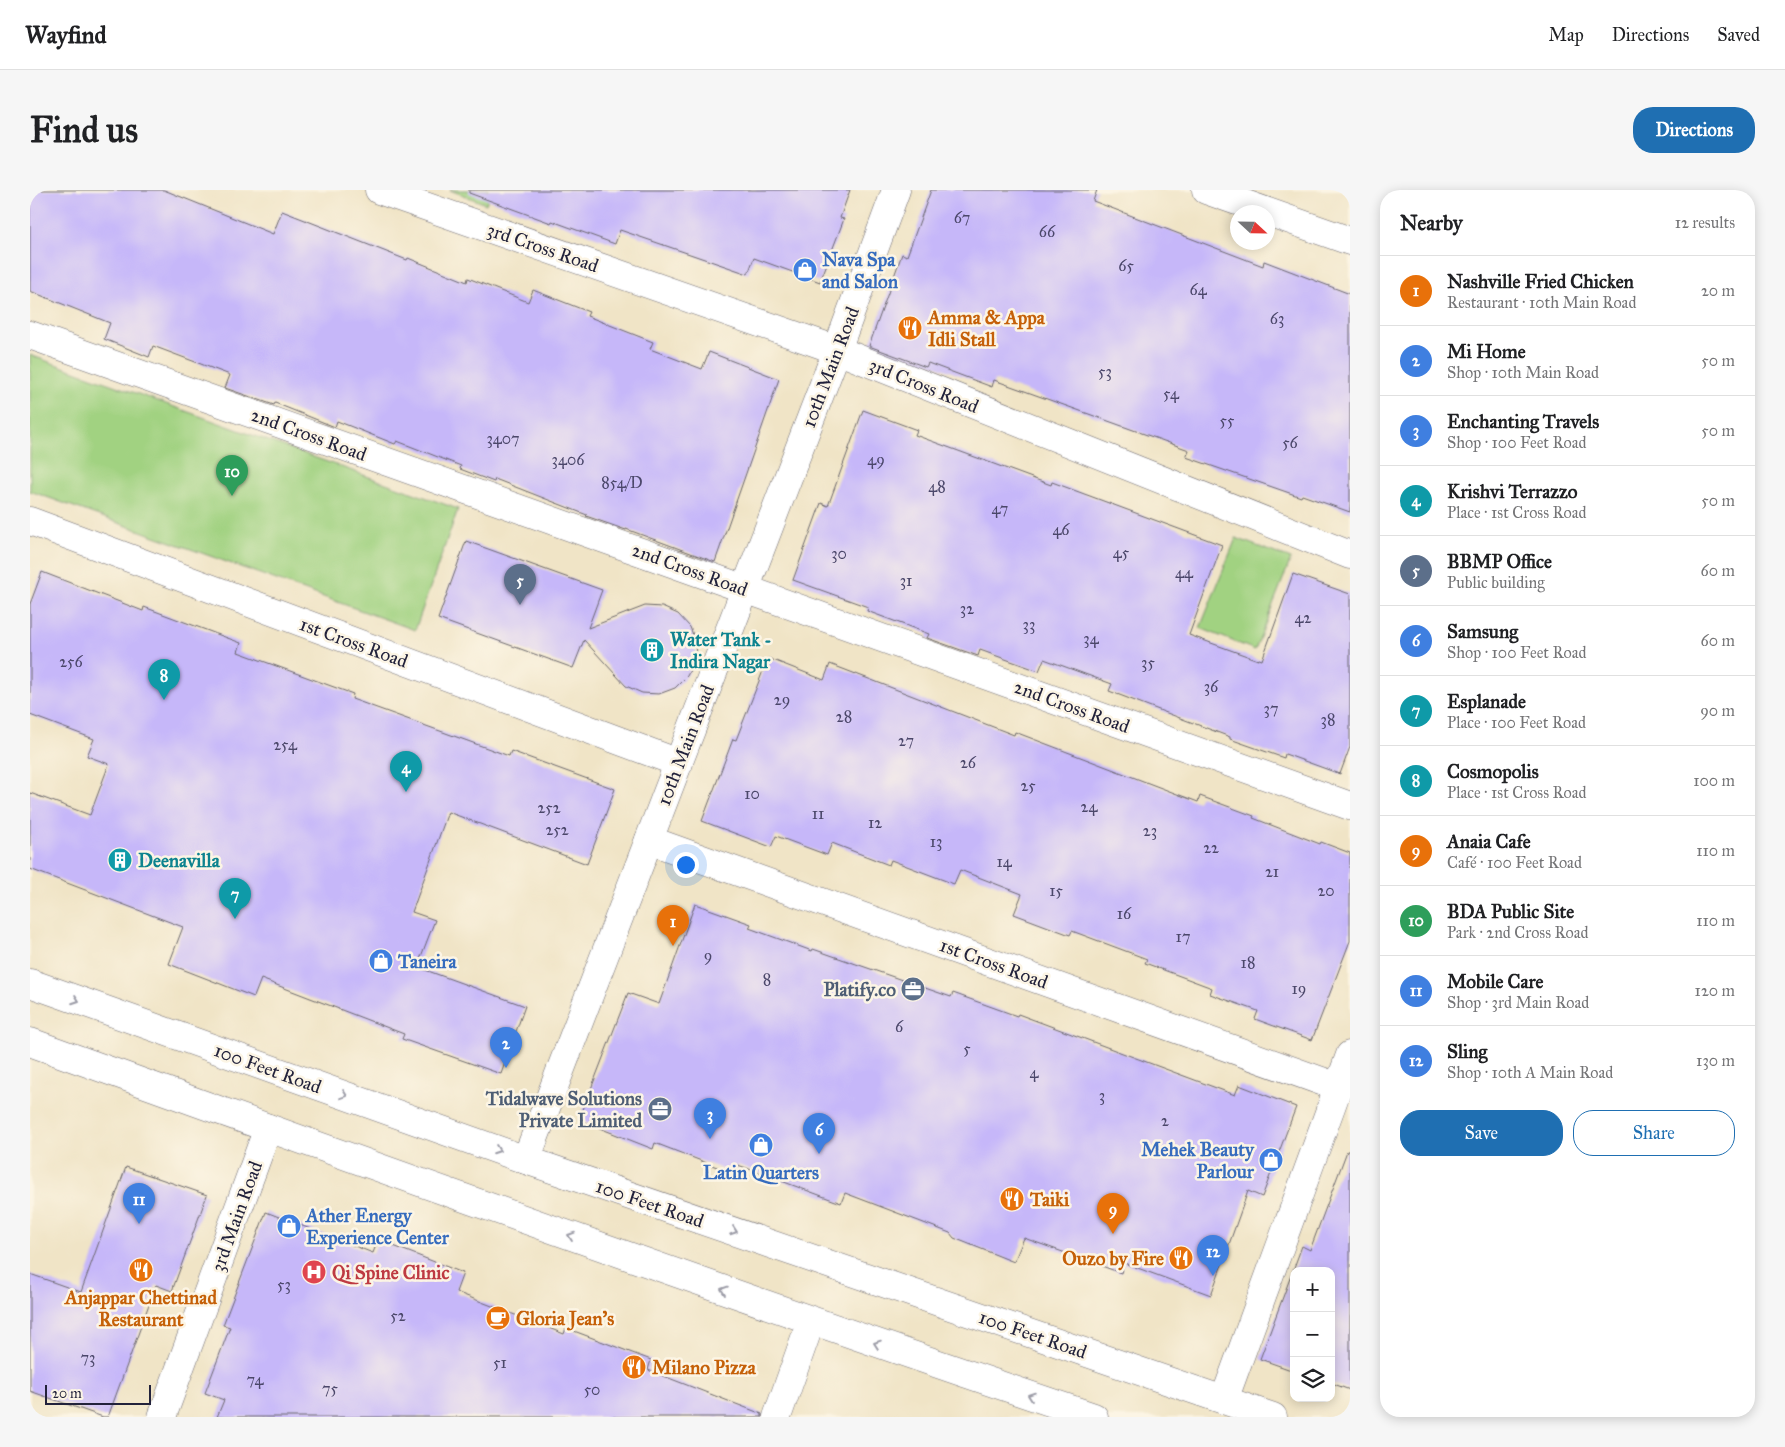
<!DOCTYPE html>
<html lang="en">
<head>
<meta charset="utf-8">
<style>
  :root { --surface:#fff; --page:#f6f6f6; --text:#202124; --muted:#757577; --line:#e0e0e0; --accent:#1f6fb2 }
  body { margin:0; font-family:"IM FELL Great Primer",serif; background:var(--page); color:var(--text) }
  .controls { position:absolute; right:15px; bottom:15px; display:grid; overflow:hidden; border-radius:10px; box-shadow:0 2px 12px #0003 }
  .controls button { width:45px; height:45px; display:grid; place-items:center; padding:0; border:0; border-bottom:1px solid var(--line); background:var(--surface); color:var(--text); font:25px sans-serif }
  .compass { position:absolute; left:1200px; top:15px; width:45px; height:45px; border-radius:50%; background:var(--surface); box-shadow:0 2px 12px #0003; rotate:112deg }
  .scale { position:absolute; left:15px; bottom:12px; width:106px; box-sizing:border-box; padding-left:5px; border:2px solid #22223b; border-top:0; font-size:14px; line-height:18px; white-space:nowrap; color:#22223b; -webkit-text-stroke:4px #fcf5e5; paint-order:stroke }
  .you { position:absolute; left:655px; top:674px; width:18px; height:18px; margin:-12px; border:4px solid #fff; border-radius:50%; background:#1a73e8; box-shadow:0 0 0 8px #1a73e833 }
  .badge { display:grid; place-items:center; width:32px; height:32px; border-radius:50%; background:var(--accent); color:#fff; font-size:16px; font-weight:700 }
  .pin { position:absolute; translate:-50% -41px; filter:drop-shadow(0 1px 2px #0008) }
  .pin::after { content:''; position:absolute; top:26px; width:18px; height:15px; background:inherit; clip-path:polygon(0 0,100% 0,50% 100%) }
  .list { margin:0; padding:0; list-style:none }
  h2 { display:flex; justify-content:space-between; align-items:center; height:65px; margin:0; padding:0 20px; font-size:21px }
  h2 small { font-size:16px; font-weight:400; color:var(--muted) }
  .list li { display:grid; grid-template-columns:32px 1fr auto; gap:15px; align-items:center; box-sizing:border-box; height:70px; padding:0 20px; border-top:1px solid var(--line) }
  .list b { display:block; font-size:19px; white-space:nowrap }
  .list p { margin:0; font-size:16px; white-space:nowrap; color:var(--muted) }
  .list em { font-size:16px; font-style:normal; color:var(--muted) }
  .actions { display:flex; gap:10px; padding:15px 20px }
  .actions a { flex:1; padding:11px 0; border:1px solid var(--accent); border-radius:20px; text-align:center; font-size:18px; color:var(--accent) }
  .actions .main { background:var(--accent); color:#fff }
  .icon { flex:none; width:28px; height:28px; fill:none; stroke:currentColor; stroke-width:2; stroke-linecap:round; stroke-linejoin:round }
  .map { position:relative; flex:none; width:1320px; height:1227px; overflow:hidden; border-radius:20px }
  header { display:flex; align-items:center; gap:30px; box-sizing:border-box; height:70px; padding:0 25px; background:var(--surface); border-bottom:1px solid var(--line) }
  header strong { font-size:24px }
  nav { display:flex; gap:28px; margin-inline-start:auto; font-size:18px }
  .intro { display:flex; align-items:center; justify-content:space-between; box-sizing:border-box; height:120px; padding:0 30px }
  h1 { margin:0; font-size:35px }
  .button { padding:12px 22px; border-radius:20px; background:var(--accent); color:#fff; font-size:18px; font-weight:700 }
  main { display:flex; gap:30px; padding:0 30px }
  aside { flex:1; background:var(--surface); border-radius:20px; box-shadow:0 2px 12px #0003 }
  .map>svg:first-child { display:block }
</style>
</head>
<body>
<header>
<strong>Wayfind</strong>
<nav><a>Map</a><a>Directions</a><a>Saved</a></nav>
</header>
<div class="intro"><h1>Find us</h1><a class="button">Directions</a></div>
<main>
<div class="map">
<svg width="1320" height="1227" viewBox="0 0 1320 1227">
  <rect width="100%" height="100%" fill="#fcf5e5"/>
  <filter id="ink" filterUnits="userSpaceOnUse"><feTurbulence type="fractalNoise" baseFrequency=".02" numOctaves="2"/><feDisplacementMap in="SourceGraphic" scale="10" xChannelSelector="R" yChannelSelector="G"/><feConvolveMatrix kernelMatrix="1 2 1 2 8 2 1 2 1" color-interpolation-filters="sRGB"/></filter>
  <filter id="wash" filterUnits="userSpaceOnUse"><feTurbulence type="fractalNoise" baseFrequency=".0096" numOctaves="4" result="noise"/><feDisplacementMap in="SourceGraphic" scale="20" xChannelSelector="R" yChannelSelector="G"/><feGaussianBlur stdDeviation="1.12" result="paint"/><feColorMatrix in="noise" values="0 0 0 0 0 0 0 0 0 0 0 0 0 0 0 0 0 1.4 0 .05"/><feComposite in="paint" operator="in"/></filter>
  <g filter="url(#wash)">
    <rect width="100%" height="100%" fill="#f0e4c6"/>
    <!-- green -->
    <g fill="#a1d281" stroke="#627a5e">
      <polygon points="420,0 461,0 456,14"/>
      <polygon points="0,165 428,319 385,440 0,301"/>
      <polygon points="1206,348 1261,369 1225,460 1170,438"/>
    </g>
    <g id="blocks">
      <!-- building -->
      <g fill="#c6b7f9">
        <polygon points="0,0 134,0 243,44 252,21 377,70 378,68 437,92 438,88 498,112 503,100 559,122 557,126 623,152 620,159 672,179 679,162 749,189 685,372 596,339 596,340 556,326 557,325 465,289 464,292 430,279 431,276 367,251 365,254 307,231 305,237 245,213 244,215 195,198 200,185 123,156 119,167 74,149 80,133 0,101"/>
        <polygon points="439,0 820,0 810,28 814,29 790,92 724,68 718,84 590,40 585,54 522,31 521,33 439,3"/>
        <polygon points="901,0 1067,0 1063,11 1233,76 1234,71 1320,104 1320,322 1272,305 1271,307 1156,267 1159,260 964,190 962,197 898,173 896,177 839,156 872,64 877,66"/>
        <polygon points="833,220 887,240 885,245 1021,295 1022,292 1192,355 1159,445 1228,470 1229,469 1232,470 1263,384 1320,404 1320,557 1310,584 1255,564 1254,568 1200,549 1200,547 1079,501 1082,494 1014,469 1009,481 950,460 948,466 897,448 899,444 837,421 838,417 763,390 791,313 798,316"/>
        <polygon points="436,351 572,400 558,438 615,416 632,417 648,424 660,437 666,453 665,470 657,486 645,498 629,504 612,503 596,496 554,450 543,478 408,429"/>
        <polygon points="12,382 113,421 114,417 211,453 208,462 323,504 322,509 479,566 481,561 585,599 557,674 418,622 382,722 405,730 387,777 495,816 471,884 372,849 374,844 231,789 224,807 139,774 153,737 0,679 0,603 60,625 79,574 57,566 64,549 0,525 0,414"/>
        <polygon points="738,468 794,490 800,474 984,545 985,542 1168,612 1170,606 1224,626 1223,628 1290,654 1291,652 1320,663 1320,751 1282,850 1225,829 1228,821 1180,804 1182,798 1115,773 1117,769 1042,741 1040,745 984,724 992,704 930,680 924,694 861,670 859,675 802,653 797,665 746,646 741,657 672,631 703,549 706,550"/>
        <polygon points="665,714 721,734 719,738 782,761 783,759 921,807 923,803 987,826 988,824 1205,905 1209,895 1266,917 1232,1007 1218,1001 1181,1105 1094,1073 1091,1083 994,1048 984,1072 924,1048 920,1043 815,1003 811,1013 708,975 705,984 625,953 623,959 549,930 598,803 629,814"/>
        <polygon points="1317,961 1320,961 1320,1200 1301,1193 1301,1081 1264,1081 1264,1181 1230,1169 1272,1056 1280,1060"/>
        <polygon points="96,977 177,1005 142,1101 126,1095 78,1227 73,1227 0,1201 0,1084 51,1102"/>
        <polygon points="236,1022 343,1063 348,1050 433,1083 426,1102 534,1144 536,1138 621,1170 618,1180 732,1224 732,1227 187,1227 194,1210 175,1203 200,1137 193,1135"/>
      </g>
    </g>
  </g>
  <g filter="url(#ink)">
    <use href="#blocks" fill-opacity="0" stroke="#6a666c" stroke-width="1"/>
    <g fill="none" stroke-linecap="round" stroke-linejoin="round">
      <defs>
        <g id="minor">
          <polyline points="349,0 807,160 1320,365"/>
          <polyline points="1176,0 1320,51"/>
          <polyline points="0,145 715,399 1320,616"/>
          <polyline points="0,331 649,573"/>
          <polyline points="619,650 1308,897"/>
          <polyline points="496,970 807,160 866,0"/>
          <polyline points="1194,1210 1320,865"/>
          <polyline points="132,1227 238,938"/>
          <polyline points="747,1227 781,1131"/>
        </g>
        <g id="primary">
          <polyline points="0,793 496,970 1243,1227"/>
          <path d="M0,852C353,980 708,1107 1064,1227"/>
        </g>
      </defs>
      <!-- minor casing -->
      <use href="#minor" stroke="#6a666c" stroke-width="29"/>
      <!-- primary casing -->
      <use href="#primary" stroke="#6a666c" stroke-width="29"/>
      <!-- minor -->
      <use href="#minor" stroke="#fff" stroke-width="28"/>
      <!-- primary -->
      <use href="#primary" stroke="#fff" stroke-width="28"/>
    </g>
    <!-- one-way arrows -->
    <defs><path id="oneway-chevron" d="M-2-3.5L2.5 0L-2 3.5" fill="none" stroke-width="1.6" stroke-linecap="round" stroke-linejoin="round" transform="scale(1.25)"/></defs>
    <g stroke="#9c9ca7">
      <use href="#oneway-chevron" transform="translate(46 810) rotate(20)"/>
      <use href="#oneway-chevron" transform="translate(314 905) rotate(20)"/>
      <use href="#oneway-chevron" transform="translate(467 960) rotate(20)"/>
      <use href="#oneway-chevron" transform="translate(704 1041) rotate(19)"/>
      <use href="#oneway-chevron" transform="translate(541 1046) rotate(-161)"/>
      <use href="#oneway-chevron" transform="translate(694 1100) rotate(-161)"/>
      <use href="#oneway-chevron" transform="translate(847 1154) rotate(-161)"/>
      <use href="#oneway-chevron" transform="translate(1001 1206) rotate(-161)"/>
    </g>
  </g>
  <!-- icons -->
  <defs>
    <symbol id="shop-disc" viewBox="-11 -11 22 22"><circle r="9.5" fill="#3f7fe0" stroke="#fcf5e5"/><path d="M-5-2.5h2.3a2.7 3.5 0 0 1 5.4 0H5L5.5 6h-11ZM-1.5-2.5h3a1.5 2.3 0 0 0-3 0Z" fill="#fff"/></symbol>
    <symbol id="restaurant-disc" viewBox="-11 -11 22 22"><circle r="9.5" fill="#e8710a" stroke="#fcf5e5"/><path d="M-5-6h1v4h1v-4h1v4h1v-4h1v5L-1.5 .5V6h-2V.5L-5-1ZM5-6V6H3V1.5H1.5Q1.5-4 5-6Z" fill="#fff"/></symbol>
    <symbol id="building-disc" viewBox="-11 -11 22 22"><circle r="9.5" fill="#0f9aa8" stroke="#fcf5e5"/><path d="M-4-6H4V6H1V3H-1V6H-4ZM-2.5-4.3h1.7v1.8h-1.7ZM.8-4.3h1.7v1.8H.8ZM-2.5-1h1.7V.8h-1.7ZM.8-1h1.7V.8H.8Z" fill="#fff"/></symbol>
    <symbol id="office-disc" viewBox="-11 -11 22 22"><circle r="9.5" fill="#5c6f8a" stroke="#fcf5e5"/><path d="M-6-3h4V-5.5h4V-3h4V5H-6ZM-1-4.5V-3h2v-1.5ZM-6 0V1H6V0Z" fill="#fff"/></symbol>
    <symbol id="hospital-disc" viewBox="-11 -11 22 22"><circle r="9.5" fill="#e0444e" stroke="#fcf5e5"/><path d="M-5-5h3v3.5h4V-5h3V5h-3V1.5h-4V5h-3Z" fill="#fff"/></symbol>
    <symbol id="cafe-disc" viewBox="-11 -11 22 22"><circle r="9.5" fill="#e8710a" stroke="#fcf5e5"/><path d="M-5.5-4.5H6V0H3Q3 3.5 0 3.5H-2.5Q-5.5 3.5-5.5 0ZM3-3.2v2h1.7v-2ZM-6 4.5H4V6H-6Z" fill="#fff"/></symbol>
  </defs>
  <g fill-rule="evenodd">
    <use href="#shop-disc" x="761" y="66" width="28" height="28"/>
    <use href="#restaurant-disc" x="866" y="124" width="28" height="28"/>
    <use href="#building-disc" x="608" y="446" width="28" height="28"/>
    <use href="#building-disc" x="76" y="656" width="28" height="28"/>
    <use href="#shop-disc" x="337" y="757" width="28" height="28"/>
    <use href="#office-disc" x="869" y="785" width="28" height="28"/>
    <use href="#office-disc" x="616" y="905" width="28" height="28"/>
    <use href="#shop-disc" x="717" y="941" width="28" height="28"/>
    <use href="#shop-disc" x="1227" y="956" width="28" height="28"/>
    <use href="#restaurant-disc" x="968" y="995" width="28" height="28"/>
    <use href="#shop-disc" x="245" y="1022" width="28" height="28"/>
    <use href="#restaurant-disc" x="1137" y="1054" width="28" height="28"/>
    <use href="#restaurant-disc" x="97" y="1066" width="28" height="28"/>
    <use href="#hospital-disc" x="270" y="1068" width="28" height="28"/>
    <use href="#cafe-disc" x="454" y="1114" width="28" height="28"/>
    <use href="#restaurant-disc" x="590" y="1163" width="28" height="28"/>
  </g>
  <g text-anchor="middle" stroke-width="5" stroke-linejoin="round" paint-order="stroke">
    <!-- number labels -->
    <g font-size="16" fill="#4b476a">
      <text x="932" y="33">67</text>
      <text x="1017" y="47">66</text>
      <text x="1096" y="81">65</text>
      <text x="1168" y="105">64</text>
      <text x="1247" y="134">63</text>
      <text x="1075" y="187">53</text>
      <text x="1141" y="209">54</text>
      <text x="1197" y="236">55</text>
      <text x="473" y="254">3407</text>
      <text x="1260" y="258">56</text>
      <text x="538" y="275">3406</text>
      <text x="846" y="275">49</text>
      <text x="592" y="298">854/D</text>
      <text x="907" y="302">48</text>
      <text x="970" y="324">47</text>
      <text x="1031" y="345">46</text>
      <text x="1091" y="368">45</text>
      <text x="809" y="369">30</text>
      <text x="1154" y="388">44</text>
      <text x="876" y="396">31</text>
      <text x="937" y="424">32</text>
      <text x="1273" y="433">42</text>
      <text x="999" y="440">33</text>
      <text x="1061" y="454">34</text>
      <text x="41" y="477">256</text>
      <text x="1118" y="478">35</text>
      <text x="1181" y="502">36</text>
      <text x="752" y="515">29</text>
      <text x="1241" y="524">37</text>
      <text x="814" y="532">28</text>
      <text x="1298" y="535">38</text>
      <text x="876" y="556">27</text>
      <text x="255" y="560">254</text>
      <text x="938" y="578">26</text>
      <text x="998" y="601">25</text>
      <text x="722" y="609">10</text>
      <text x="1059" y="622">24</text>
      <text x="519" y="623">252</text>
      <text x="788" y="629">11</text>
      <text x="845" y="638">12</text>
      <text x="527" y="645">252</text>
      <text x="1120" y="646">23</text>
      <text x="906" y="657">13</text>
      <text x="1181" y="663">22</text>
      <text x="974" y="677">14</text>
      <text x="1242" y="687">21</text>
      <text x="1026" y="706">15</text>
      <text x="1296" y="706">20</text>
      <text x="1094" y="729">16</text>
      <text x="1153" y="752">17</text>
      <text x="678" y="771">9</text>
      <text x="1218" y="778">18</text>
      <text x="737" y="795">8</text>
      <text x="1269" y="804">19</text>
      <text x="869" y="842">6</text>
      <text x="937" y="864">5</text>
      <text x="1004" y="888">4</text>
      <text x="1072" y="911">3</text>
      <text x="1135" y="936">2</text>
      <text x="254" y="1100">53</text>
      <text x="368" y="1131">52</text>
      <text x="58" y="1173">73</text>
      <text x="470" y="1178">51</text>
      <text x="225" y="1195">74</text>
      <text x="300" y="1204">75</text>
      <text x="562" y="1205">50</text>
    </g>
    <!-- street labels -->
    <g font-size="19" fill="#22223b" stroke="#fcf5e5">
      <text transform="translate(513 57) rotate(19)" y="7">3rd Cross Road</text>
      <text transform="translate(800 177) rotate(-69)" y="7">10th Main Road</text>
      <text transform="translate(894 195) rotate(22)" y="7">3rd Cross Road</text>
      <text transform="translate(279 244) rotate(20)" y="7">2nd Cross Road</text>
      <text transform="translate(660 379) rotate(20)" y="7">2nd Cross Road</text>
      <text transform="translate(324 452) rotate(20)" y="7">1st Cross Road</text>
      <text transform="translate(1042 516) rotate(20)" y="7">2nd Cross Road</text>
      <text transform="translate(655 555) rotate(-69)" y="7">10th Main Road</text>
      <text transform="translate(964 773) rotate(20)" y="7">1st Cross Road</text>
      <text transform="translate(238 878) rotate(20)" y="7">100 Feet Road</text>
      <text transform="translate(620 1013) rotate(19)" y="7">100 Feet Road</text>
      <text transform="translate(206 1026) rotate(-70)" y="7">3rd Main Road</text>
      <text transform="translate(1003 1144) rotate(19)" y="7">100 Feet Road</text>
    </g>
    <!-- shop labels -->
    <g font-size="19" font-weight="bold" fill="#366cbe" stroke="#fcf5e5" text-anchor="start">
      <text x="792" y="76">Nava Spa<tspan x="792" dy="22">and Salon</tspan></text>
      <text x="368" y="778">Taneira</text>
      <text x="1224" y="966" text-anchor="end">Mehek Beauty<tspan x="1224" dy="22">Parlour</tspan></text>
      <text x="731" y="989" text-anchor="middle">Latin Quarters</text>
      <text x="276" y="1032">Ather Energy<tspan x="276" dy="22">Experience Center</tspan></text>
    </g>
    <!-- food labels -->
    <g font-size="19" font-weight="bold" fill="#c56008" stroke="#fcf5e5" text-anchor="start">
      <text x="898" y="134">Amma &amp; Appa<tspan x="898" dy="22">Idli Stall</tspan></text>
      <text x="1000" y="1016">Taiki</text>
      <text x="1134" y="1075" text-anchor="end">Ouzo by Fire</text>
      <text x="111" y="1114" text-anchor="middle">Anjappar Chettinad<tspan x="111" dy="22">Restaurant</tspan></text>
      <text x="486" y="1135">Gloria Jean's</text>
      <text x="622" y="1184">Milano Pizza</text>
    </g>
    <!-- culture labels -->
    <g font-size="19" font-weight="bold" fill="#0d838f" stroke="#fcf5e5" text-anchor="start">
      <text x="640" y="456">Water Tank -<tspan x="640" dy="22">Indira Nagar</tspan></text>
      <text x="108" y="677">Deenavilla</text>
    </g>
    <!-- service labels -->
    <g font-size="19" font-weight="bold" fill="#4e5e75" stroke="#fcf5e5" text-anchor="end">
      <text x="866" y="806">Platify.co</text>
      <text x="612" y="915">Tidalwave Solutions<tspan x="612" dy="22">Private Limited</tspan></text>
    </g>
    <!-- health labels -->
    <g font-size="19" font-weight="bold" fill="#be3a42" stroke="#fcf5e5" text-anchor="start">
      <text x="302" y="1089">Qi Spine Clinic</text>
    </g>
  </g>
</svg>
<div class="controls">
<button>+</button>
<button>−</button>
<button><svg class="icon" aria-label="layers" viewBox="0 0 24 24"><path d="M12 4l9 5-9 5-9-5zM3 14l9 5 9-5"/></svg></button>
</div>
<svg class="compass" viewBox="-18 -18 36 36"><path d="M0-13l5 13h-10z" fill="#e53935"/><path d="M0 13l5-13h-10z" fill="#757577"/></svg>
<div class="scale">20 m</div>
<div class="you"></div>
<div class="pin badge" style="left:643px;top:756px;background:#e8710a">1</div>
<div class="pin badge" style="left:476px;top:878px;background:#3f7fe0">2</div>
<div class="pin badge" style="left:680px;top:949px;background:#3f7fe0">3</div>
<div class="pin badge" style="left:376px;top:602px;background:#0f9aa8">4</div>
<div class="pin badge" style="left:490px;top:415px;background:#5c6f8a">5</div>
<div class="pin badge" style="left:789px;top:964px;background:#3f7fe0">6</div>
<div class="pin badge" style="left:205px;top:729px;background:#0f9aa8">7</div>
<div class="pin badge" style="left:134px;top:510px;background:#0f9aa8">8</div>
<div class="pin badge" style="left:1083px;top:1044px;background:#e8710a">9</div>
<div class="pin badge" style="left:202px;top:306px;background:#2e9e5b">10</div>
<div class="pin badge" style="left:109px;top:1034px;background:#3f7fe0">11</div>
<div class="pin badge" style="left:1183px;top:1086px;background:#3f7fe0">12</div>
</div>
<aside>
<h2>Nearby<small>12 results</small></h2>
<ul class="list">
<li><span class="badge" style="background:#e8710a">1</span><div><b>Nashville Fried Chicken</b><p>Restaurant · 10th Main Road</p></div><em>20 m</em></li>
<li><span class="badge" style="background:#3f7fe0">2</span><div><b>Mi Home</b><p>Shop · 10th Main Road</p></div><em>50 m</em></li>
<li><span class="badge" style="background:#3f7fe0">3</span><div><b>Enchanting Travels</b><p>Shop · 100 Feet Road</p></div><em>50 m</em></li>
<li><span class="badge" style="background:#0f9aa8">4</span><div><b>Krishvi Terrazzo</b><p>Place · 1st Cross Road</p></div><em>50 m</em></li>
<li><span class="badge" style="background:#5c6f8a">5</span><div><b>BBMP Office</b><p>Public building</p></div><em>60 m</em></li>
<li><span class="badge" style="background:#3f7fe0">6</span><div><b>Samsung</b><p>Shop · 100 Feet Road</p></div><em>60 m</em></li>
<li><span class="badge" style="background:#0f9aa8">7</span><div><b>Esplanade</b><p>Place · 100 Feet Road</p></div><em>90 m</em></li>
<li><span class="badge" style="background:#0f9aa8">8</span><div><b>Cosmopolis</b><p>Place · 1st Cross Road</p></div><em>100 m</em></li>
<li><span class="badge" style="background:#e8710a">9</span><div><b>Anaia Cafe</b><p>Café · 100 Feet Road</p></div><em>110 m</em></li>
<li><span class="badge" style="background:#2e9e5b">10</span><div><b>BDA Public Site</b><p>Park · 2nd Cross Road</p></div><em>110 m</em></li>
<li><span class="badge" style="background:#3f7fe0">11</span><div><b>Mobile Care</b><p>Shop · 3rd Main Road</p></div><em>120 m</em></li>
<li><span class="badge" style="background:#3f7fe0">12</span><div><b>Sling</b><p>Shop · 10th A Main Road</p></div><em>130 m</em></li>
</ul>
<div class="actions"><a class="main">Save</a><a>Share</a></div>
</aside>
</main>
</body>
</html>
